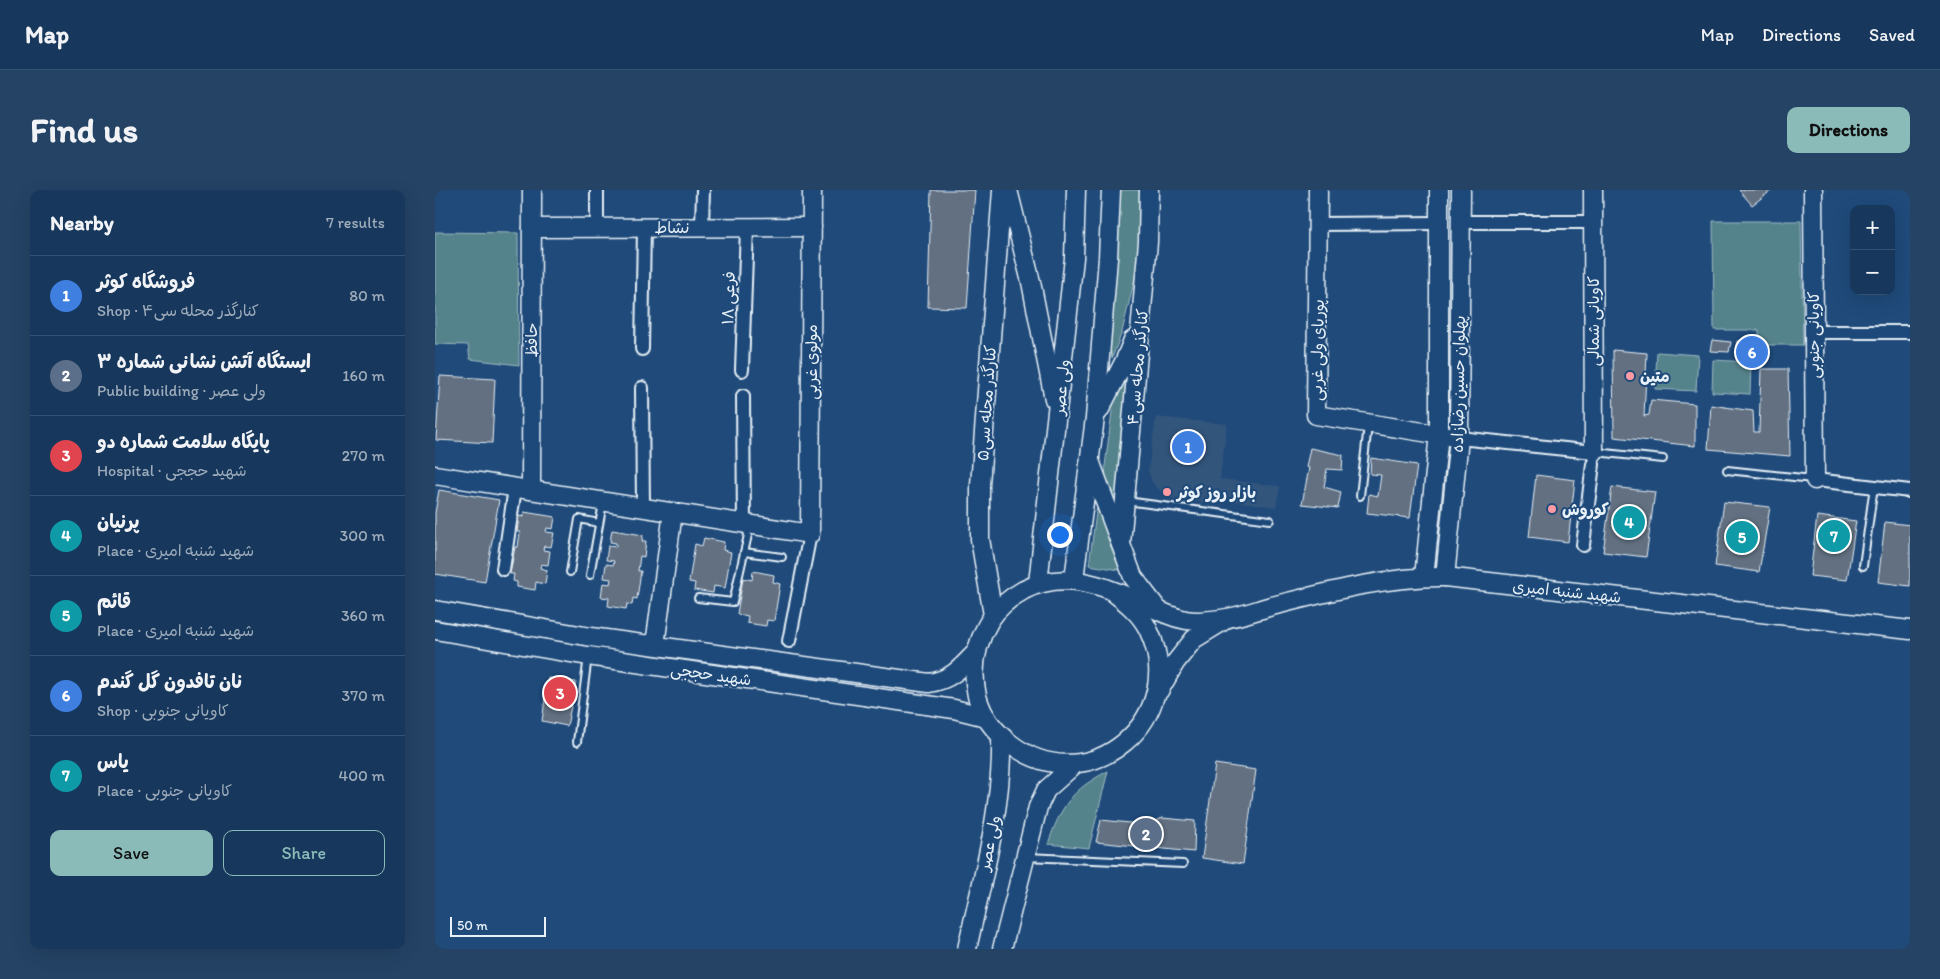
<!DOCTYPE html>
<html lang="en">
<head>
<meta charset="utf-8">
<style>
  :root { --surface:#17385c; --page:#244365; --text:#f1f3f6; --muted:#9eacbb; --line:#365272; --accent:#8bbbb9 }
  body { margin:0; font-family:Itim,"Playpen Sans Arabic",sans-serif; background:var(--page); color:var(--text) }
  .controls { position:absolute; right:15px; top:15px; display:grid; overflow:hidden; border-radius:10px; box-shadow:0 5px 20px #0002 }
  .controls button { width:45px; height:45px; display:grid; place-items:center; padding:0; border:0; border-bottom:1px solid var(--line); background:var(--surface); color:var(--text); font:25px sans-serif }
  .scale { position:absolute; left:15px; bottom:12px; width:96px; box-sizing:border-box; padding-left:5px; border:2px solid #e8f1f8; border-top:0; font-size:14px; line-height:18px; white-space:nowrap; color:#e8f1f8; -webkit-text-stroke:4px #1f4a7a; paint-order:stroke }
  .you { position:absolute; left:624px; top:344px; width:18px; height:18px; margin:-12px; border:4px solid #fff; border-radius:50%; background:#1a73e8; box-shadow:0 0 0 8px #1a73e833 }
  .badge { display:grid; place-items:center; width:32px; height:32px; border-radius:50%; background:var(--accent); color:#fff; font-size:16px; font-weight:700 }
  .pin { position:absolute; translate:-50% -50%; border:2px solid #fff; box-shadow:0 1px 5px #0006 }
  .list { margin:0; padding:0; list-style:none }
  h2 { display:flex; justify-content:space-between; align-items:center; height:65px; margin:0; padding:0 20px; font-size:21px }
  h2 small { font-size:16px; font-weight:400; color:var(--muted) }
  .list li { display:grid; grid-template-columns:32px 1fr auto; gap:15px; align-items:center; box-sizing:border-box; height:80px; padding:0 20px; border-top:1px solid var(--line) }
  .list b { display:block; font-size:19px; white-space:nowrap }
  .list p { margin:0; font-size:16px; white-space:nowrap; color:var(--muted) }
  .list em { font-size:16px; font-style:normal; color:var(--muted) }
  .actions { display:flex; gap:10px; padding:15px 20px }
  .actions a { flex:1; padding:11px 0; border:1px solid var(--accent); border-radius:10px; text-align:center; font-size:18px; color:var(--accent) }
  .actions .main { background:var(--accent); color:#111 }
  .map { position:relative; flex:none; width:1475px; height:759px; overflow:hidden; border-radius:10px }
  header { display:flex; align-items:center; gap:30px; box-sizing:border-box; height:70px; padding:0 25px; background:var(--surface); border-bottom:1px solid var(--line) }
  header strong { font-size:24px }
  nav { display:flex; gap:28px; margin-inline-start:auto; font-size:18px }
  .intro { display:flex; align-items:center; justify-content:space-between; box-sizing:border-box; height:120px; padding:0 30px }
  h1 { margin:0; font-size:35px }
  .button { padding:12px 22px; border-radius:10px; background:var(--accent); color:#111; font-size:18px; font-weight:700 }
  main { display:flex; gap:30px; padding:0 30px }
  aside { flex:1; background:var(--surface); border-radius:10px; box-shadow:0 5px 20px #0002 }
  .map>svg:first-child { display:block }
</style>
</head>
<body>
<header>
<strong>Map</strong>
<nav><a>Map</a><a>Directions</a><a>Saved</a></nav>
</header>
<div class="intro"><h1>Find us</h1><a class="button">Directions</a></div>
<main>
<aside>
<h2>Nearby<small>7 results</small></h2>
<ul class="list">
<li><span class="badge" style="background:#3f7fe0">1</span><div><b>فروشگاه کوثر</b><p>Shop · کنارگذر محله سی۴</p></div><em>80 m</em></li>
<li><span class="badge" style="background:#5c6f8a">2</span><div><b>ایستگاه آتش نشانی شماره ۳</b><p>Public building · ولی عصر</p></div><em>160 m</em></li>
<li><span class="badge" style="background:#e0444e">3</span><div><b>پایگاه سلامت شماره دو</b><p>Hospital · شهید حججی</p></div><em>270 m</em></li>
<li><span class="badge" style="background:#0f9aa8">4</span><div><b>پرنیان</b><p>Place · شهید شنبه امیری</p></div><em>300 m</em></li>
<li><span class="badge" style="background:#0f9aa8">5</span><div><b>قائم</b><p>Place · شهید شنبه امیری</p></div><em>360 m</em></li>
<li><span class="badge" style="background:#3f7fe0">6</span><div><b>نان تافدون گل گندم</b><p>Shop · کاویانی جنوبی</p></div><em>370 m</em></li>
<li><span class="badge" style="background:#0f9aa8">7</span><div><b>یاس</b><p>Place · کاویانی جنوبی</p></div><em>400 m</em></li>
</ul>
<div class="actions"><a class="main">Save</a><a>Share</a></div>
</aside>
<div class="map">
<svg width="1475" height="759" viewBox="0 0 1475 759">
  <rect width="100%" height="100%" fill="#1f4a7a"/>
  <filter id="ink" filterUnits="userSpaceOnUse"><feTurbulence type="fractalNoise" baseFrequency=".02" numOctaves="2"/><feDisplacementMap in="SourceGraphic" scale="10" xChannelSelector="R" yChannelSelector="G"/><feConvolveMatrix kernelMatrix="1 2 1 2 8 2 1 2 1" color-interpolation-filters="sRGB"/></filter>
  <g filter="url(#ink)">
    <!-- built -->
    <polygon fill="#33557c" points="721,227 792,234 785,289 845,296 841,317 771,307 768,313 733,308 718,294 713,281"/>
    <!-- green -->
    <g fill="#55838c" stroke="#9ebac2">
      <polygon points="684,0 708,0 705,67 687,142 677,168 675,157"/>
      <polygon points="1278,31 1366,31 1368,155 1324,155 1324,140 1279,140"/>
      <polygon points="0,42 83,43 84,175 35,169 33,155 0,154"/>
      <polygon points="701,153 682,312 672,300 670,276 679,206"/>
      <polygon points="1222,162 1263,165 1261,201 1220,199"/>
      <polygon points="1278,170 1316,172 1315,204 1277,202"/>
      <polygon points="662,315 685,380 654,375"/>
      <path d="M673,581L654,658L613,654C626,616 636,600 673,581Z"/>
    </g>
    <!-- building -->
    <g fill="#627081" stroke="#e8f1f8">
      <polygon points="496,0 540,0 532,118 493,117"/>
      <polygon points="1304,0 1337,0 1317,15"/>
      <polygon points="1277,150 1296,152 1294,162 1275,161"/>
      <polygon points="1302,151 1319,151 1318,165 1301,165"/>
      <polygon points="1178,160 1212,163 1209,226 1214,225 1216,210 1260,214 1260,256 1179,247"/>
      <polygon points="1326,179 1353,179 1355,266 1273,259 1276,215 1318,221 1319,242 1324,242"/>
      <polygon points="5,186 60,189 57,253 1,250"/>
      <polygon points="875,258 908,265 907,280 892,279 889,297 906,302 903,318 867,314 874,278 871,277"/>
      <polygon points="936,268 982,275 975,328 932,323 934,304 943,306 946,285 935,284"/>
      <polygon points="1101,285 1140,290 1133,352 1094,347"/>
      <polygon points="1177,297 1220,302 1211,367 1168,362"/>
      <polygon points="4,300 64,310 50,392 0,384 0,323"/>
      <polygon points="1289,312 1335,317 1324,382 1280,376"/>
      <polygon points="89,322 120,327 118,339 112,338 111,342 119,343 116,357 109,356 108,360 115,361 113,375 106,374 105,378 112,380 110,394 101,392 100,400 82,397 82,392 78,391 79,384 75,384 80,357 83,357 85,342 82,342 84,326 88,327"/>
      <polygon points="1382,326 1421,331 1412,390 1375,386"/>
      <polygon points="1450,332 1475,335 1475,396 1443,392"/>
      <polygon points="177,340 208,345 207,351 211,351 209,367 205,366 203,381 206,381 202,409 198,408 197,415 192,414 191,419 173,416 174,408 166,407 168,393 175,394 176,389 169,388 171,374 178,375 179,371 171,370 173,356 181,357 181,353 175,352"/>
      <polygon points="269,348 289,352 288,360 296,362 290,398 279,396 278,403 259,400 260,393 254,392 260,354 267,356"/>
      <polygon points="318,381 339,385 338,392 345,394 339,431 332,430 331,436 312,433 313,426 302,424 308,388 317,390"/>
      <polygon points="113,488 141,492 132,536 107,531"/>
      <polygon points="780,574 821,580 808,674 767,668"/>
      <polygon points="727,628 760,631 759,662 661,652 666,630 714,635"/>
    </g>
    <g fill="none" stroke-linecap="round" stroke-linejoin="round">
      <defs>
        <g id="lane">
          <polyline points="1160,262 1228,269"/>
          <polyline points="1292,280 1378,289"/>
          <polyline points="925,306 933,235"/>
          <polyline points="691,311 835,330"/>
          <polyline points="309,362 347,367"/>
          <polyline points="1428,376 1439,296"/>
          <polyline points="135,382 144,329 164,333"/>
          <polyline points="155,385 168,313"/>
          <polyline points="263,408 298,412 313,345 310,335"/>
          <polyline points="142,552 153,466"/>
          <polyline points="591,667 748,674"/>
        </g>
        <g id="street">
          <polyline points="162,0 162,38"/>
          <polyline points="1026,32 1158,32"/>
          <polyline points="883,34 1003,33"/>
          <polyline points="267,37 268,0"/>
          <polyline points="1377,142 1475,142"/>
          <polyline points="207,159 209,37"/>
          <polyline points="307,180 312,37"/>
          <polyline points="207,198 208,318"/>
          <polyline points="308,206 309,334"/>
          <polyline points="1024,248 1159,262"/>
          <polyline points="1380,290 1475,301"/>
          <polyline points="1148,355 1158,274"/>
          <polyline points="68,379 80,298"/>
          <polyline points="354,451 375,344"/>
        </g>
        <g id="secondary">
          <polyline points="573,0 596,92 619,209"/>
          <polyline points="883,0 881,225 1013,246"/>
          <polyline points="1158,0 1159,262"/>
          <polyline points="1378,0 1380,290"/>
          <polyline points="97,38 377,37"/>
          <polyline points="664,221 690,170 698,150"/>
          <polyline points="655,271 698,387 721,417"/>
          <polyline points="0,285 375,344 377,0"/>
          <polyline points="96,300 97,0"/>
          <polyline points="686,354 713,52 714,0"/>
          <polyline points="989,387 1004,244 1004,0"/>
          <polyline points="1010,387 1024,248 1026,0"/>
          <polyline points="639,389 660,228 673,68 676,0"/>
          <polyline points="603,393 639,68 641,0"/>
          <path d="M678,402C692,413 705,423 713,439C756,527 654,614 576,554C560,542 547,525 542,506C536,479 541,453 555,430C563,418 576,407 589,400C631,379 668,396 708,413C722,420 735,427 751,430C763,432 780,430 792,428C807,426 822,420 837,416C893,402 952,386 1010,387L1475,440"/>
          <path d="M0,420L156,447L494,493C516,490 526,478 541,462"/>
          <polyline points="558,425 545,349 545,295 567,0"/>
          <polyline points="0,440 153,466 519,519 551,527"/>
          <polyline points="220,455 238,322"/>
          <polyline points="724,501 740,473 759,449 790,430"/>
          <path d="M532,759C547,689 568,618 566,547"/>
          <polyline points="567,759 603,617 611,600 640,574"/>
        </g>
      </defs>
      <!-- lane casing -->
      <use href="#lane" stroke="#e8f1f8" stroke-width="10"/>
      <!-- street casing -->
      <use href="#street" stroke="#e8f1f8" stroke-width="16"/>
      <!-- secondary casing -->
      <use href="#secondary" stroke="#e8f1f8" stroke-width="21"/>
      <!-- lane -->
      <use href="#lane" stroke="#1f4a7a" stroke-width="6"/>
      <!-- street -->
      <use href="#street" stroke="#1f4a7a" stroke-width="12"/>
      <!-- secondary -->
      <use href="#secondary" stroke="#1f4a7a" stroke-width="18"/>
    </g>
  </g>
  <!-- markers -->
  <g fill="#ff9aa2" stroke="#1f4a7a" stroke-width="2">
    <circle cx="1195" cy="186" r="5"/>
    <circle cx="732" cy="302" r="5"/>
    <circle cx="1117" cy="319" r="5"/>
  </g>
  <g text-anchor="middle" stroke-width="4" stroke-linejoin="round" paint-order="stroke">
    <!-- street labels -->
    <g font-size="16" fill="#e8f1f8" stroke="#1f4a7a">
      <text x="237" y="43">نشاط</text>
      <text transform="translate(293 108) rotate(-88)" y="6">فرعی ۱۸</text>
      <text transform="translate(1158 131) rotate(-90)" y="6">کاویانی شمالی</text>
      <text transform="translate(1378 145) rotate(-90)" y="6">کاویانی جنوبی</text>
      <text transform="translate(96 150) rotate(-90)" y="6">حافظ</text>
      <text transform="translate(882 160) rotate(-89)" y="6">پوریای ولی غربی</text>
      <text transform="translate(376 172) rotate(-90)" y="6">مولوی غربی</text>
      <text transform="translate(702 177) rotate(-85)" y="6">کنارگذر محله سی۴</text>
      <text transform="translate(1023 194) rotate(-89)" y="6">پهلوان حسین رضازاده</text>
      <text transform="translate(626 197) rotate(-84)" y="6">ولی عصر</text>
      <text transform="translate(551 213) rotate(-86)" y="6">کنارگذر محله سی۵</text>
      <text transform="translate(1132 401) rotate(6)" y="6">شهید شنبه امیری</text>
      <text transform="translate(276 484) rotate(8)" y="6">شهید حججی</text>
      <text transform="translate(554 653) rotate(-78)" y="6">ولی عصر</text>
    </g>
    <!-- poi labels -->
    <g font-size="16" font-weight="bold" fill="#e8f1f8" stroke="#1f4a7a" text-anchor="start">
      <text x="1205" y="192">متین</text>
      <text x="742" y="308">بازار روز کوثر</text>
      <text x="1127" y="325">کوروش</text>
    </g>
  </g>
</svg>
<div class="controls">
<button>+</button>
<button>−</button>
</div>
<div class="scale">50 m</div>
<div class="you"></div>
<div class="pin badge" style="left:753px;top:257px;background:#3f7fe0">1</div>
<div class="pin badge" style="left:711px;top:644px;background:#5c6f8a">2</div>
<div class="pin badge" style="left:125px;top:503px;background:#e0444e">3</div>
<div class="pin badge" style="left:1194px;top:332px;background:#0f9aa8">4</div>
<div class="pin badge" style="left:1307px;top:347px;background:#0f9aa8">5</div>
<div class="pin badge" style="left:1317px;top:162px;background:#3f7fe0">6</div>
<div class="pin badge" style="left:1399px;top:346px;background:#0f9aa8">7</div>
</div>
</main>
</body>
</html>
